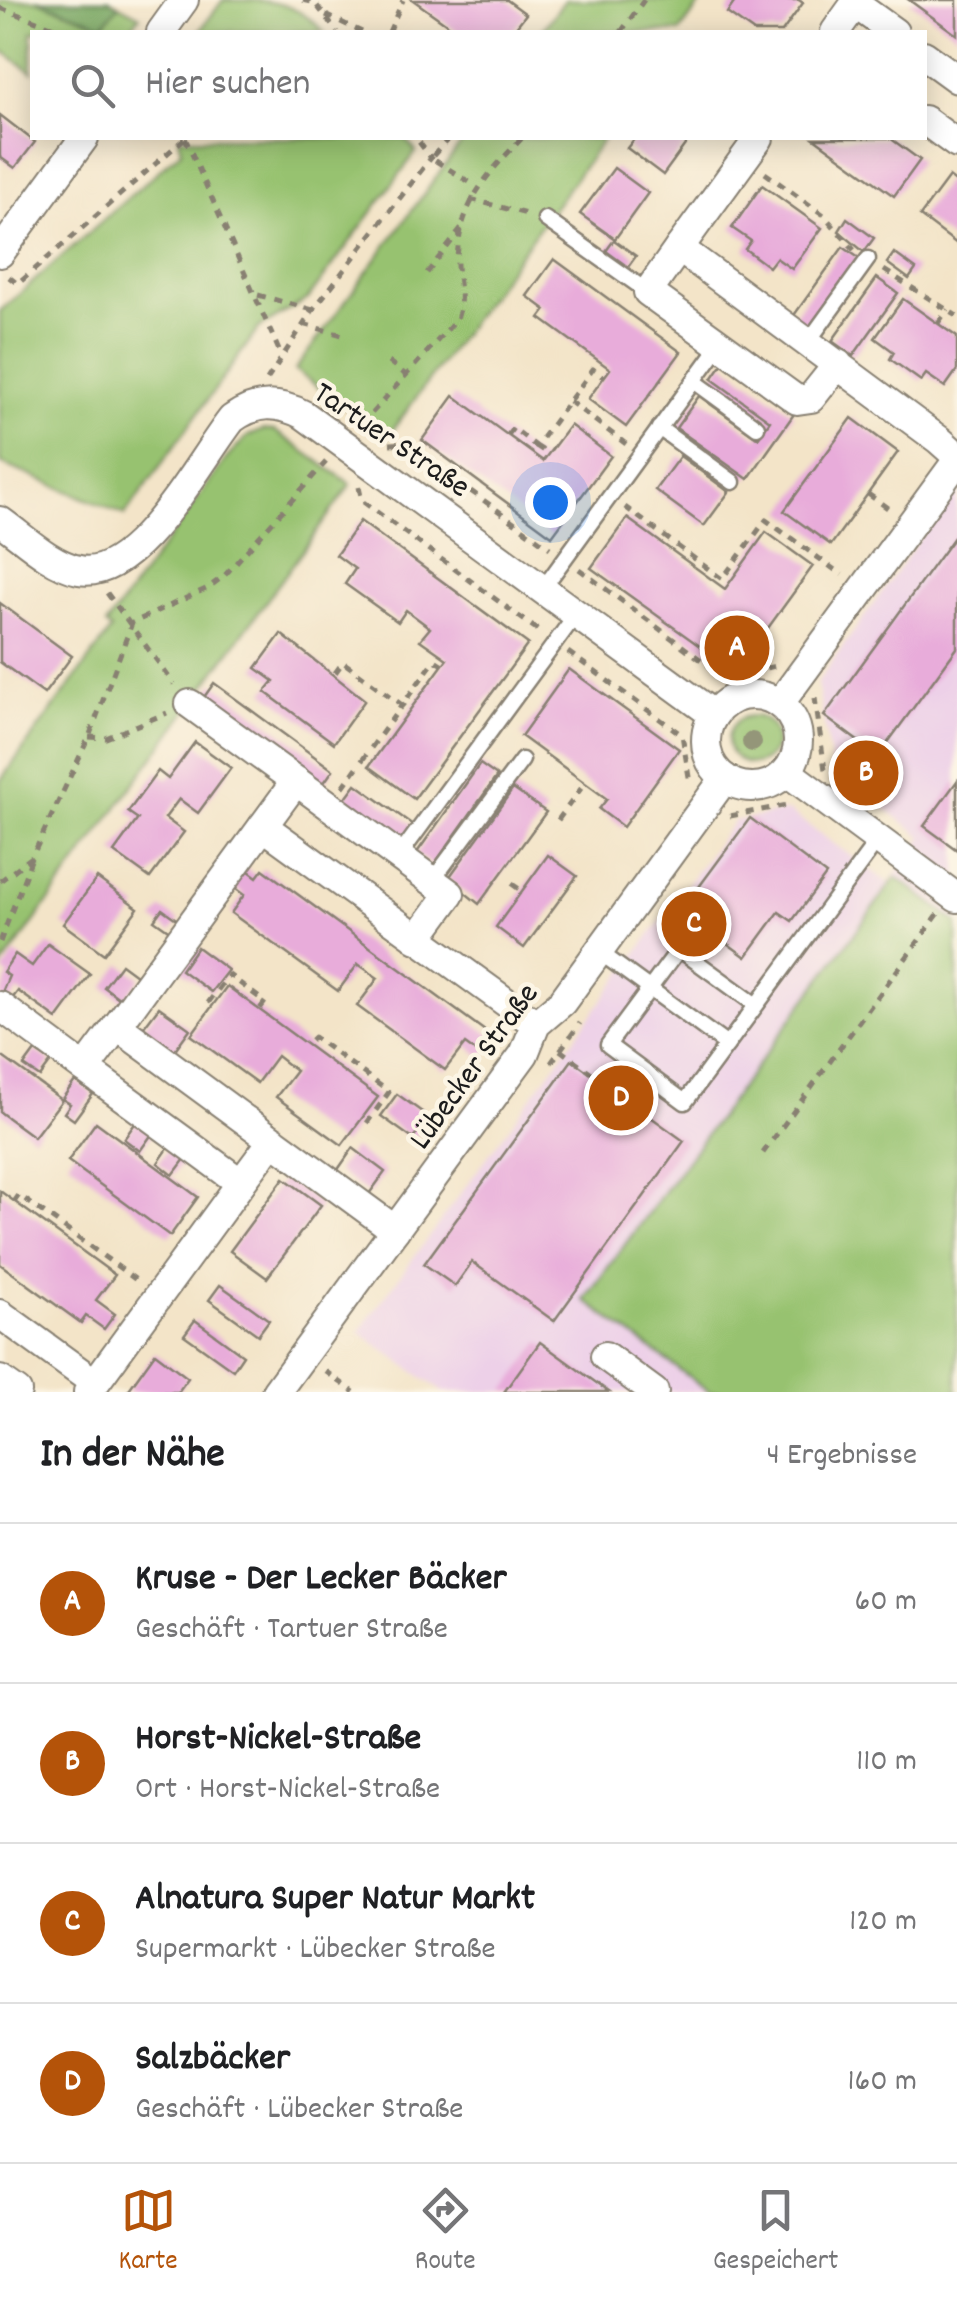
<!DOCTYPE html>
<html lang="de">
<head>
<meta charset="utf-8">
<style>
  :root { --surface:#fff; --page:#f6f6f6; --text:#202124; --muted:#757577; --line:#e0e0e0; --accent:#b45309 }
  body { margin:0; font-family:Dekko,sans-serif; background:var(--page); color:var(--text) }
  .you { position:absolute; left:550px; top:502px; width:35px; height:35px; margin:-25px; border:8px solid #fff; border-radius:50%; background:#1a73e8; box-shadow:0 0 0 15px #1a73e833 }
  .badge { display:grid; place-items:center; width:65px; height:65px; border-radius:50%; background:var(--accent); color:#fff; font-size:32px; font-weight:700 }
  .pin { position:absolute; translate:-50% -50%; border:5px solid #fff; box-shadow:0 2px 10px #0006 }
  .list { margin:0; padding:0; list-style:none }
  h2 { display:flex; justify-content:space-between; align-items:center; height:130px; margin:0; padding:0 40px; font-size:42px }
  h2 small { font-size:32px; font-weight:400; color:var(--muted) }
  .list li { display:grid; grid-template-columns:65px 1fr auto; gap:30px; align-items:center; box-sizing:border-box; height:160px; padding:0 40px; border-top:2px solid var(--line) }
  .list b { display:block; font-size:38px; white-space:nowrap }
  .list p { margin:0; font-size:32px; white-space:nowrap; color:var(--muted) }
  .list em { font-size:32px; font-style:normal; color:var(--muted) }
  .icon { flex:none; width:55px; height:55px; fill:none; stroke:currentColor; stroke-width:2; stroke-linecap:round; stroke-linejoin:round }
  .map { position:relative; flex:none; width:957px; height:1392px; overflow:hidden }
  .search { position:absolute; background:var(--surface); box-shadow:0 5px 25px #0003; left:30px; right:30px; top:30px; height:110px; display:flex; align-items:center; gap:25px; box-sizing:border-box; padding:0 35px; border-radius:0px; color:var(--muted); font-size:38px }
  .sheet { height:770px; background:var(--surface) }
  nav { display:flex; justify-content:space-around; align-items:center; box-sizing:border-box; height:140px; border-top:2px solid var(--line); background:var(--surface); font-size:28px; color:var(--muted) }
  nav a { display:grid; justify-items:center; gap:5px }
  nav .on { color:var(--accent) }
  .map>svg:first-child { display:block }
</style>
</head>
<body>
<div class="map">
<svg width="957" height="1392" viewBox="0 0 957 1392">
  <rect width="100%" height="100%" fill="#fcf5e5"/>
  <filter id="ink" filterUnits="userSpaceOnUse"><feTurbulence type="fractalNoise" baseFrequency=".01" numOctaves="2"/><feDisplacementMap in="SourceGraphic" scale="20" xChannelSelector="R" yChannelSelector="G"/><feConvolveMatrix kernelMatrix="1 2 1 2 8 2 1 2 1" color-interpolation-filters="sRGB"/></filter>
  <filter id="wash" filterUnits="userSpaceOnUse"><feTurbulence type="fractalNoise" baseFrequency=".0048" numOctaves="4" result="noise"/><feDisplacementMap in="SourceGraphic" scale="40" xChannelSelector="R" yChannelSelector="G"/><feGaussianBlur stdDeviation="2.25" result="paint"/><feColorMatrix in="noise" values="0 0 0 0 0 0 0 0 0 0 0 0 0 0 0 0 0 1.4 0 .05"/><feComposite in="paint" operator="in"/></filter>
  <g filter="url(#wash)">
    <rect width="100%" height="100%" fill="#f3e4c8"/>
    <!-- built -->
    <polygon fill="#edd0e8" points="957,487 957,1392 443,1392 359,1332 734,821 788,811 889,883 923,837 832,769 817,683"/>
    <!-- green -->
    <g fill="#97c26f" stroke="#5a6f46" stroke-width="2.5">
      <polygon points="0,0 37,0 103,25 119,5 140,16 128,32 32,32 32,72 0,49"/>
      <path d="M223,0C267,0 295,0 324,32H199Z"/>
      <polygon points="565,0 703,0 680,32 541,32"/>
      <polygon points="179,138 405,138 416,152 308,299 259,328 125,515 0,463 0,311 181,151"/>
      <polygon points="465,138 604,138 387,438 295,370"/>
      <polygon points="263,430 275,431 351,484 0,969 0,781 111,630 106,625 226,459 248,436"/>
      <circle cx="752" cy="740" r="24"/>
      <polygon points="896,877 957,922 957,1392 710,1392 584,1300"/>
    </g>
    <!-- forest -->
    <polygon fill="#79a862" stroke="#4a623f" stroke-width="2.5" points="37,0 109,0 119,5 103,25"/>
    <g id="blocks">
      <!-- building -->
      <g fill="#e8acda">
        <polygon points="413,0 507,0 526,14 512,32 458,32"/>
        <polygon points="736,0 799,0 803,3 782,32 754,32 727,13"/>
        <polygon points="909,0 957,0 957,35"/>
        <polygon points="0,115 35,142 15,168 0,157"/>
        <polygon points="635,138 690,138 663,175 627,148"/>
        <polygon points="814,138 890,138 920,160 894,196"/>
        <polygon points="614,168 648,193 615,239 580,214"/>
        <polygon points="949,177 957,183 957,244 920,216"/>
        <polygon points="762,185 822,228 792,269 776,258 769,267 745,249 751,241 732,228"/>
        <polygon points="847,218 874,238 864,252 839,231"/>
        <polygon points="614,240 636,256 628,267 606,251"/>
        <polygon points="843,247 859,258 807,330 792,318"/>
        <polygon points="894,253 916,269 909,279 887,263"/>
        <polygon points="554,259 681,352 626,427 588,399 610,369 540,318 546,310 527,296"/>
        <polygon points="877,278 898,293 853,356 832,341"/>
        <polygon points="903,299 957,337 957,370 945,387 926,374 921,381 890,359 894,352 875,338"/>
        <polygon points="723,363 794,414 748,479 676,428 699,396 758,438 770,421 712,379"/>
        <polygon points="454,396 543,461 570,425 611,456 552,536 422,440"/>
        <polygon points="852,418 898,452 831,545 784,511"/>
        <polygon points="680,456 729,492 704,526 655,490"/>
        <polygon points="627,518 725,589 766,532 813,566 736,672 591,568"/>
        <polygon points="360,521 528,644 414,799 369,766 447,659 420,640 430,628 406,610 398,622 345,584 355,569 336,555"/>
        <polygon points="957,533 957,648 878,756 824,716"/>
        <polygon points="0,603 72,656 44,694 0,662"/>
        <polygon points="281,634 365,700 334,743 265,692 274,681 256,668"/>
        <polygon points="569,669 679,749 623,827 599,809 607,799 521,736"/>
        <polygon points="214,683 333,770 321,787 202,700"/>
        <polygon points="195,742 231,768 198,813 179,799 165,818 184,832 150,878 114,852 138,819 128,812 158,771 168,779"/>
        <polygon points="480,764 497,776 433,866 416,854"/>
        <polygon points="957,781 957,850 924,826"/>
        <polygon points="356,784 413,825 401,842 344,800"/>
        <polygon points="513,789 546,812 479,904 448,879"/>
        <polygon points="750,818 826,875 792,921 779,912 746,957 713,933 704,944 673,922"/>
        <polygon points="548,855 577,876 524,948 496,927"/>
        <polygon points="245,868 257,877 263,869 496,1039 483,1057 465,1044 445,1070 357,1006 378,978 358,964 338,991 231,913 244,895 232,886"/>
        <polygon points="97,878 138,908 104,954 63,924"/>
        <polygon points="162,909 179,921 171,932 154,920"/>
        <polygon points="48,944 90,974 57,1019 18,991 9,1003 0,997 9,976 3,972 15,954 32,966"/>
        <polygon points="197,947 228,970 211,992 181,970"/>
        <polygon points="121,964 140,978 123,1001 104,987"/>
        <polygon points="227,986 378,1097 342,1145 276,1097 296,1071 277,1056 257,1083 191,1035"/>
        <polygon points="159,1007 190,1029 174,1051 143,1028"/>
        <polygon points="35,1051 51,1062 40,1077 24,1066"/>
        <polygon points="0,1055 62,1100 34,1137 0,1112"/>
        <polygon points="572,1060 684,1141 554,1321 472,1262 455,1286 424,1264"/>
        <polygon points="75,1081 93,1094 74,1120 64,1113 70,1104 62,1099"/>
        <polygon points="397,1094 429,1117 413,1139 381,1116"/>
        <polygon points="96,1122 198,1197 170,1236 68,1161"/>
        <polygon points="136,1122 152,1134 140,1151 124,1139"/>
        <polygon points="169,1147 185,1159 173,1175 158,1163"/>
        <polygon points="353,1148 385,1172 369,1194 337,1171"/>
        <polygon points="284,1178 321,1205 267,1278 230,1251"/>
        <polygon points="0,1191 115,1275 96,1300 115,1314 104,1329 86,1316 81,1323 0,1264"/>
        <polygon points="220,1285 269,1320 258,1335 209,1300"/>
        <polygon points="195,1320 243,1355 233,1370 184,1335"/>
        <polygon points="540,1342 602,1387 609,1392 504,1392"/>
        <polygon points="155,1353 188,1378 178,1392 127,1392"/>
      </g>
    </g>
  </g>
  <g filter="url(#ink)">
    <use href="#blocks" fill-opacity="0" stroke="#888072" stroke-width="2.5"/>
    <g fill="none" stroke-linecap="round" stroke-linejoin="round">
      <defs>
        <g id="service">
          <polyline points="545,219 648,292"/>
          <polyline points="808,342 868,259"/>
          <polyline points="694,381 757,427"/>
          <polyline points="659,428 733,482"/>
          <polyline points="544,587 720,345"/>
          <polyline points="399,856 577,613"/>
          <polyline points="432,881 522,760"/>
          <polyline points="598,951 727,1045 878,840"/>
          <polyline points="727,1045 685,1102 608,1045 679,949 756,1005"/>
        </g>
        <g id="minor">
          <polyline points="161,32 184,0"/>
          <polyline points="835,32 855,4 894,32"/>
          <polyline points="924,55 957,79"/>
          <polyline points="924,120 957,144"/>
          <polyline points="679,248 759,138"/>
          <polyline points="0,253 84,138"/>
          <polyline points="838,364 811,398 797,400 648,292 679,248 939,440 957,456"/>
          <path d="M0,521C23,537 50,564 79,570C136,582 200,459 232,419C256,401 278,402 304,415L714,715"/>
          <circle cx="752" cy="741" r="46"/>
          <polyline points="780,703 957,461"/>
          <polyline points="190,704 296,781"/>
          <polyline points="787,772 957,898"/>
          <polyline points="417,939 450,894 296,781 263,826 536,1024"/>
          <polyline points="0,1006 85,1069"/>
          <polyline points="117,1026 263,826"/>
          <polyline points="273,1140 241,1183 85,1069 117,1026 395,1230"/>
          <polyline points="0,1314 95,1383 88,1392"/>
          <polyline points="605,1356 654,1392"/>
          <polyline points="0,1380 17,1392"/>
          <polyline points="95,1383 241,1183"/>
          <polyline points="276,1392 524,1054 536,1024 562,1002 725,778"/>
        </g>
      </defs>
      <!-- service casing -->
      <use href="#service" stroke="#888072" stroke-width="19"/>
      <!-- minor casing -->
      <use href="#minor" stroke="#888072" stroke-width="32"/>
      <!-- path -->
      <g stroke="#888072" stroke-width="5" stroke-dasharray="8 8" stroke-linecap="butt">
        <polyline points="303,0 315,3 337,32"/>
        <polyline points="0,8 68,32"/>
        <polyline points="326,15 362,32"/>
        <polyline points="389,32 403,0"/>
        <polyline points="621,32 644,0"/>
        <polyline points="185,138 281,355"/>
        <polyline points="449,138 431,158 476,186"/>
        <polyline points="765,173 824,215 854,250"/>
        <polyline points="470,199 530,215"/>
        <polyline points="884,270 957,316"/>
        <polyline points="427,273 462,228"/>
        <polyline points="9,277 18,284 185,138"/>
        <polyline points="258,295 313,310"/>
        <polyline points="938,323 948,309"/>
        <polyline points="303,324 346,336"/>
        <polyline points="389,362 406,375"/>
        <polyline points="267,380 313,310 431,158 416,138"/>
        <polyline points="569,401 626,444"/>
        <path d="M361,425L457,319C465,298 456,279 457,258C461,201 486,176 522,138"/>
        <polyline points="508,435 513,428 536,446 593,369 604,377"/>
        <polyline points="390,444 404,443 550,548"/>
        <polyline points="536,446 548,454"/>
        <polyline points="359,487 362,501 539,631"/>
        <polyline points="868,494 889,509"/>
        <polyline points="625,507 722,579 766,520 842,575"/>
        <polyline points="579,569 724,677 776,666"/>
        <polyline points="107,593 174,684"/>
        <polyline points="568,652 682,735 690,783"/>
        <polyline points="335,673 343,662 402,705 435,660 443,665"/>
        <polyline points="815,698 825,770"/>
        <polyline points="89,737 106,738 167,713"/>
        <polyline points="343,787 402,705 409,711"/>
        <polyline points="730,816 788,805"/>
        <polyline points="558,820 585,783"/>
        <polyline points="0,881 32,857 89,737 132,623 208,588 225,575 326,462"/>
        <polyline points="512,884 522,891"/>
        <polyline points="0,942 31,860"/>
        <polyline points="208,1003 229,975 265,1002 259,1010"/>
        <polyline points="311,1040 314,1037 389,1092 367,1123"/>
        <polyline points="560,1050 608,1085"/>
        <polyline points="551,1063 580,1023"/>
        <polyline points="763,1153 939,913"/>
        <polyline points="14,1202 19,1195 139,1282"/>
        <polyline points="325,1371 354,1392"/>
      </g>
      <!-- service -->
      <use href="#service" stroke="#fff" stroke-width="14"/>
      <!-- minor -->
      <use href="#minor" stroke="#fff" stroke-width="28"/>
    </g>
    <!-- trees -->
    <circle fill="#949679" cx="752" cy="742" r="10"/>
  </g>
  <g text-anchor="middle" stroke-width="9" stroke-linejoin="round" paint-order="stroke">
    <!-- street labels -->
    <g font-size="32" fill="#1c1c1c" stroke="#fcf5e5">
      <text transform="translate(393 438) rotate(34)" y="11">Tartuer Straße</text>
      <text transform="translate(472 1065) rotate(-54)" y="11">Lübecker Straße</text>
    </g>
  </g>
</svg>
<div class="you"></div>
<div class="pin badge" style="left:737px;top:648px">A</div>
<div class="pin badge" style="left:866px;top:773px">B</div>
<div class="pin badge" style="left:694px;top:924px">C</div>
<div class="pin badge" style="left:621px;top:1098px">D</div>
<div class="search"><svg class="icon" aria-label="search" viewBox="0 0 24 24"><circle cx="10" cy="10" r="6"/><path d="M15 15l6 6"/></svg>Hier suchen</div>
</div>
<section class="sheet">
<h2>In der Nähe<small>4 Ergebnisse</small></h2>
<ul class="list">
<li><span class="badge">A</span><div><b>Kruse - Der Lecker Bäcker</b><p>Geschäft · Tartuer Straße</p></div><em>60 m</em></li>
<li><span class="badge">B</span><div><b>Horst-Nickel-Straße</b><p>Ort · Horst-Nickel-Straße</p></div><em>110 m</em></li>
<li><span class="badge">C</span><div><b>Alnatura Super Natur Markt</b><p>Supermarkt · Lübecker Straße</p></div><em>120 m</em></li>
<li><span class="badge">D</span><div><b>Salzbäcker</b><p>Geschäft · Lübecker Straße</p></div><em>160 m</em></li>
</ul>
</section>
<nav>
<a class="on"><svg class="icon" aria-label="map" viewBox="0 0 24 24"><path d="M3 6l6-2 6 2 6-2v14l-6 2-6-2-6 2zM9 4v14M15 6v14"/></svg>Karte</a>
<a><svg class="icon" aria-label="directions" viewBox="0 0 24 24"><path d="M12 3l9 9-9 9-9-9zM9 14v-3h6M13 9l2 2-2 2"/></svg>Route</a>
<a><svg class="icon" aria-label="saved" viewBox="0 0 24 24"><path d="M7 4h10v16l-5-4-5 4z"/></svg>Gespeichert</a>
</nav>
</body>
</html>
